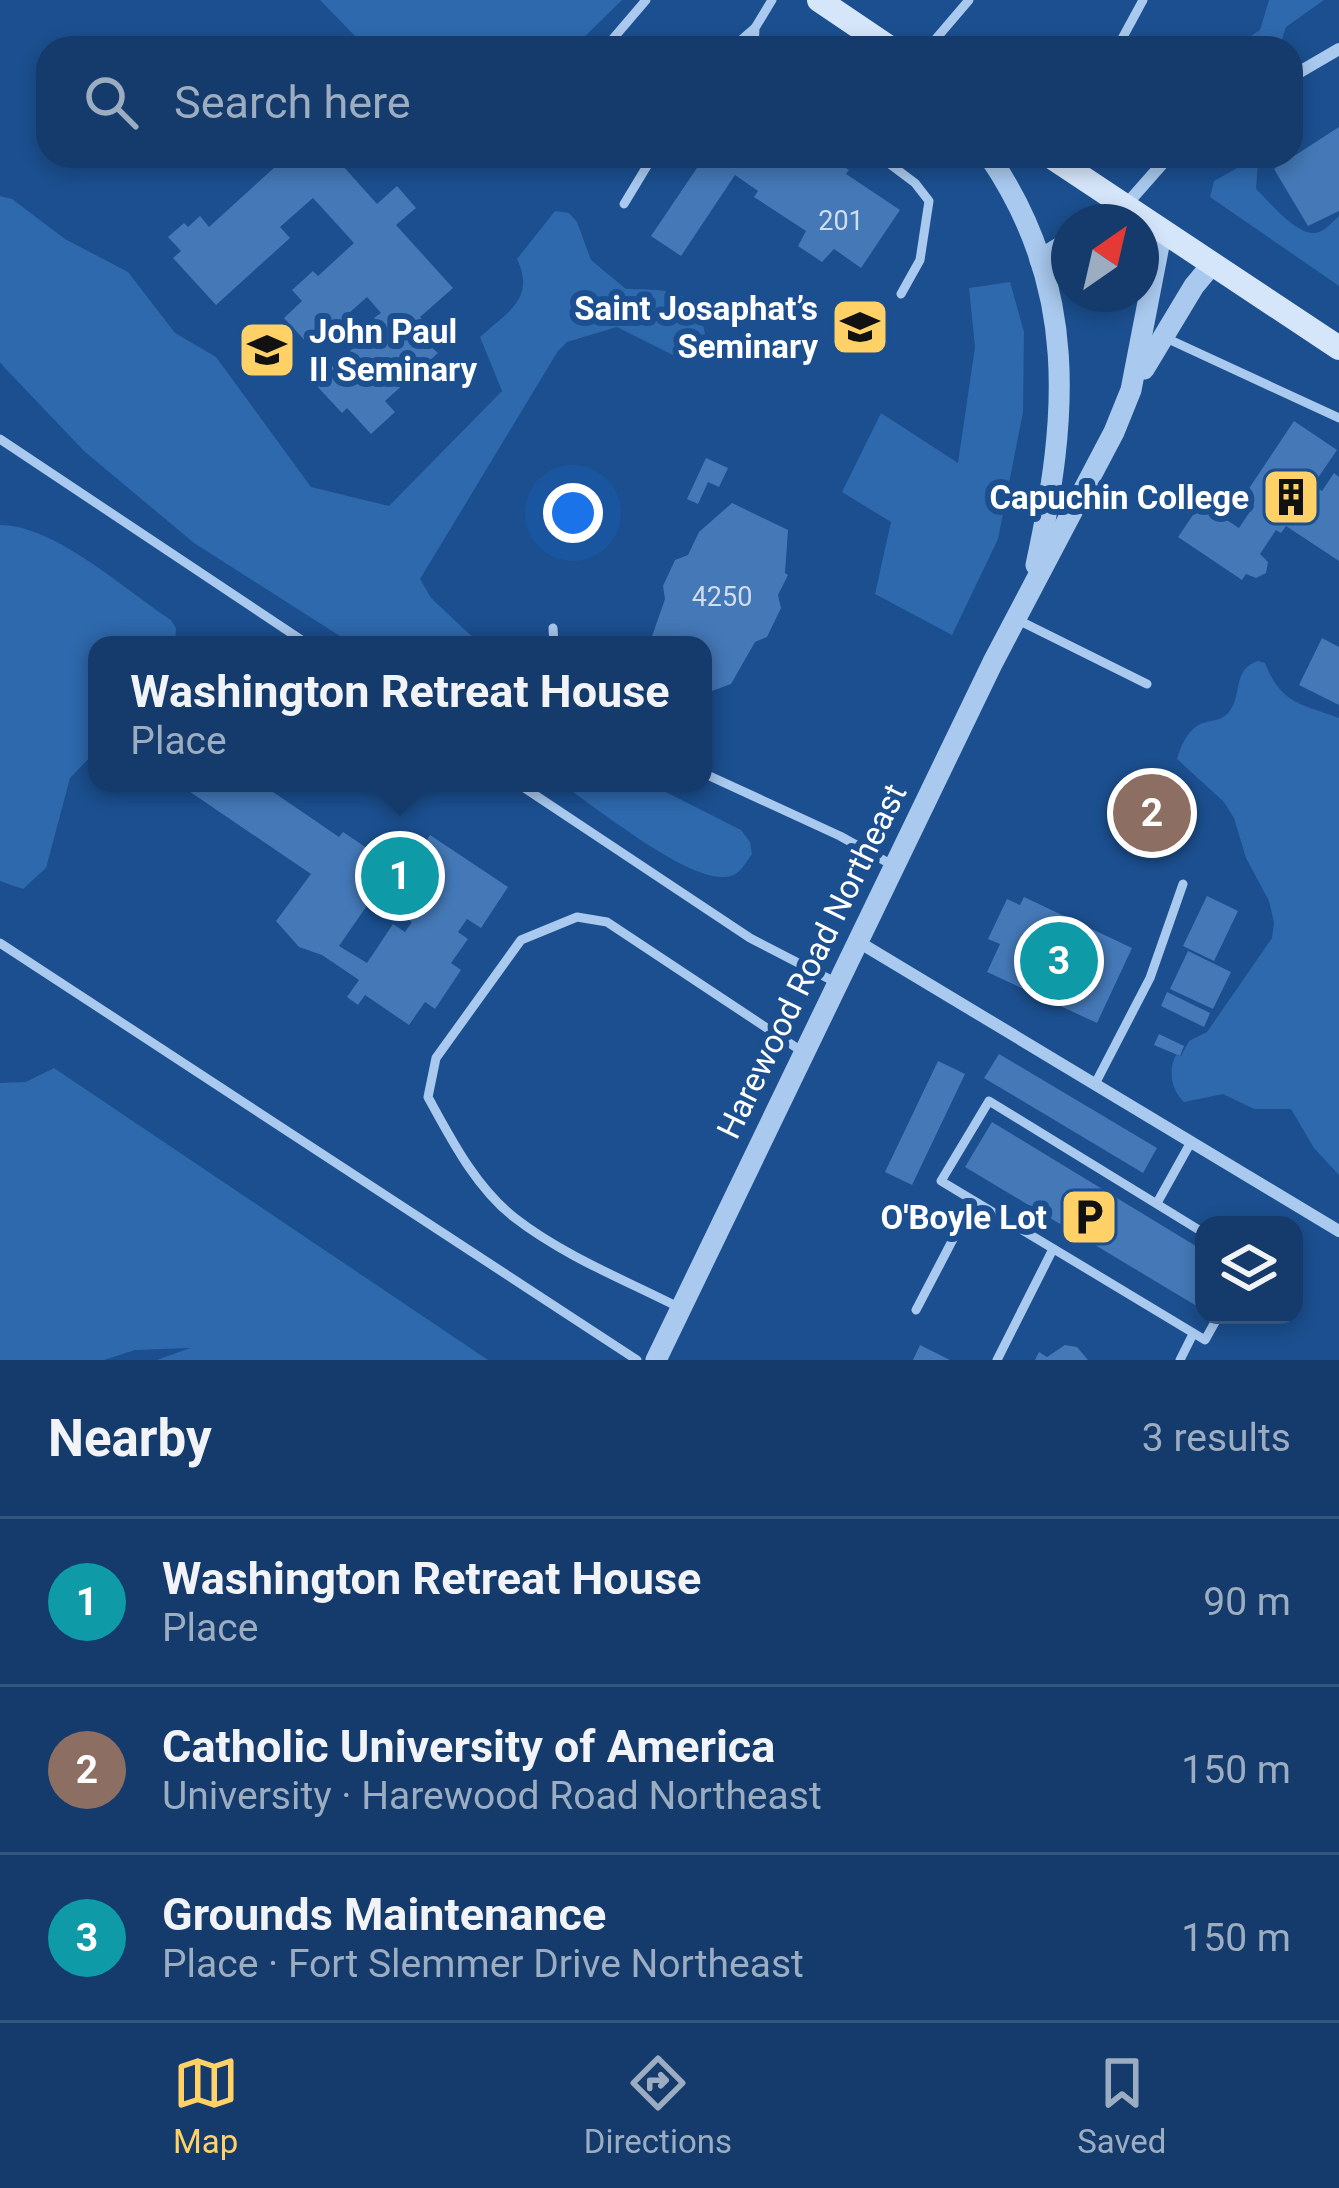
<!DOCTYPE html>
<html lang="en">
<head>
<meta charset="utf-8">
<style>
  :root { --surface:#143b6b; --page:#1d4271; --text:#f1f3f6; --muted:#9dadc1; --line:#33557e; --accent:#ffd166 }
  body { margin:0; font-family:Roboto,sans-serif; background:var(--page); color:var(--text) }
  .controls { position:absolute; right:36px; bottom:36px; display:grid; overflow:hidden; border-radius:24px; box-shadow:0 6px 18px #0003 }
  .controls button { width:108px; height:108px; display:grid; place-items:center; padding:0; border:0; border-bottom:3px solid var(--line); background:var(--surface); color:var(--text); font:60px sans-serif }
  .compass { position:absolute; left:1051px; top:204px; width:108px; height:108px; border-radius:50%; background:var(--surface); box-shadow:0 6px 18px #0003; rotate:34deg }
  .you { position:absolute; left:573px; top:513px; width:42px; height:42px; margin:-30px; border:9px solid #fff; border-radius:50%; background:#1a73e8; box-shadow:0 0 0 18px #1a73e833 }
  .badge { display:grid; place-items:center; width:78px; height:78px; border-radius:50%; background:var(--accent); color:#fff; font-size:39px; font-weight:700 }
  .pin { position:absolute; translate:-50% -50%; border:6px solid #fff; box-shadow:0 3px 12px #0006 }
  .popup { position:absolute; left:88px; top:636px; width:624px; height:156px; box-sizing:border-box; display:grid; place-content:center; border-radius:24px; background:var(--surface); filter:drop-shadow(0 3px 9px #0005); font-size:39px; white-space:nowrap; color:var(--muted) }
  .popup b { font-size:45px; color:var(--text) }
  .popup::after { content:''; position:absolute; left:50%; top:100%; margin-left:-24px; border:24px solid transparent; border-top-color:var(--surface) }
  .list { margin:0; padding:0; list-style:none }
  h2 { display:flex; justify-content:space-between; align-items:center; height:156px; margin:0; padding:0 48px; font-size:51px }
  h2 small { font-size:39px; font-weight:400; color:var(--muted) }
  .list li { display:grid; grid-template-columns:78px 1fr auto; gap:36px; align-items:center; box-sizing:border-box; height:168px; padding:0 48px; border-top:3px solid var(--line) }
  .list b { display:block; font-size:45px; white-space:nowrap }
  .list p { margin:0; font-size:39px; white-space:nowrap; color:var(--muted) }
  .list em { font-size:39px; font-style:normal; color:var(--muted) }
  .icon { flex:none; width:66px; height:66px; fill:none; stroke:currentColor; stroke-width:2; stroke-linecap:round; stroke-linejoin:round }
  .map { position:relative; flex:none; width:1339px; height:1360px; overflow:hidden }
  .search { position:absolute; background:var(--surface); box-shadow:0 6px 18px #0003; left:36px; right:36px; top:36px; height:132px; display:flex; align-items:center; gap:30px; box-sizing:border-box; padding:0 42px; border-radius:36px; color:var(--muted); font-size:45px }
  .sheet { height:660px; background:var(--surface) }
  nav { display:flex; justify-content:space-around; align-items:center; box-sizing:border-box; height:168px; border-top:3px solid var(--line); background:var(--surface); font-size:33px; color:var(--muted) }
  nav a { display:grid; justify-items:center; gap:6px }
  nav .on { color:var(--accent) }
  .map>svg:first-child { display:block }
</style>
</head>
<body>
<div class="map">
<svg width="1339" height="1360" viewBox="0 0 1339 1360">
  <rect width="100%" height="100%" fill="#1b4f8f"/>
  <!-- green -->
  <g fill="#2e69ad">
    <polygon points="320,0 622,0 573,48 399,48 357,38"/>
    <polygon points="1269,0 1324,0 1286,27 1279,48 1233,48 1260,30"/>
    <path d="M1253,159L1258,162L1256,189C1269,201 1295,234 1314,233C1324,233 1332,222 1339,216V286L1210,197L1214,181Z"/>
    <path d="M0,196L12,199L65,239L128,272L175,333L216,357L311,487L389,506L502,391L480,337C507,312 536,299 517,259L555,211L569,213L577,222L591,260L626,289C675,290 699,288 707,344L701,353L675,356L617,327L567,342L558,351L420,579L431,598L481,645H354L194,543L84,451L4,367L0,362Z"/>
    <polygon points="1010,282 1024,332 1023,412 998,539 952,635 875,594 891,522 842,492 881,413 958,463 975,347 969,288"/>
    <path d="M0,525C55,525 125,590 171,620L176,628L175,645H97V750L70,778L46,868L23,889L0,881Z"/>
    <path d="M1258,661L1265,663C1281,704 1301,704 1339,718V1175L1314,1148L1291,1109H1254L1223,1094L1184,1102C1171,1090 1168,1070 1176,1055L1181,1056L1189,1041L1207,1032L1272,938L1274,923L1269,901L1246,858L1234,818L1224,802L1177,759C1194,705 1217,732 1231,709C1242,692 1233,669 1258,661Z"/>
    <path d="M560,783H648L741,830L750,842L752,854C744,865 739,877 724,877C684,879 596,807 560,783Z"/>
    <polygon points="54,1068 488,1360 157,1360 190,1348 135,1350 104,1360 0,1360 0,1083 26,1082"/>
  </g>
  <!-- building -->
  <g fill="#4478b7" fill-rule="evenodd">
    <polygon points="1339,127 1339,211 1308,226 1274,169"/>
    <polygon points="287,156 334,156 377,204 397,186 416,208 396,225 453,288 420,317 439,338 430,346 438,353 385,401 395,412 371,434 347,408 342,413 314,383 380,324 374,318 381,313 367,297 311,347 284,318 302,301 292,290 313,271 318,276 354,243 313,198 280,227 290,238 216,305 173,258 181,251 168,237 184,223 188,227 200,216 209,227"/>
    <polygon points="705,156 827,156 849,170 846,174 900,210 861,268 834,249 822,262 798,246 806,231 754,197 758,191 735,175 681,256 651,236"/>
    <polygon points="1294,421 1337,450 1313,485 1322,491 1334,473 1339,477 1339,561 1286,526 1281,533 1276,530 1260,554 1268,562 1266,573 1256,578 1246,574 1242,580 1178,537 1201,503 1239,528 1249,513 1238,505"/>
    <polygon points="706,458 728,468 719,487 708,482 698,504 687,499"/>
    <polygon points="732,503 788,530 785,573 788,575 778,595 781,608 767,637 755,642 731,684 709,692 703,689 703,645 649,645 665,599 663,586 675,560 688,555 699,532"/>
    <polygon points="1322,638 1339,647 1339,705 1299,685"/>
    <path d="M177,783H260L339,837L343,832L404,873L409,866L406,858L410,849L425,843L430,835L508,887L481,928L467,919L458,932L468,939L451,963L461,970L435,1009L425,1002L409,1025L365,995L358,1005L347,997L359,980L322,955L299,947L276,921L311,874ZM373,897L412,922L405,932L393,924L367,963L339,946Z"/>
    <polygon points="1207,896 1238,911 1214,961 1183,946"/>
    <polygon points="1024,897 1132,948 1097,1023 987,972 1000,944 988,939 1007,899 1020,905"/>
    <polygon points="1188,951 1231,972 1213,1009 1170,989"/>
    <polygon points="1167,992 1210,1013 1204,1027 1161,1006"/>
    <polygon points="1159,1034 1184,1046 1180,1056 1154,1045"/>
    <polygon points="999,1054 1157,1148 1143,1173 984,1078"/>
    <polygon points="938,1061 965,1074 912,1185 885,1172"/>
    <polygon points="992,1122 1204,1251 1204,1301 1200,1308 965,1167"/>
    <polygon points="920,1345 950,1360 913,1360"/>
    <polygon points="1065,1345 1077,1347 1088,1360 1035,1360 1039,1352 1047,1357"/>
  </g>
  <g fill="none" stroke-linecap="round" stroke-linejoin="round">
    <!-- service -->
    <g stroke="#a9c9ee" stroke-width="9">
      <polyline points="605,48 646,0"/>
      <polyline points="732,48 755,28"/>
      <polyline points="754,48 755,28 772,0"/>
      <polyline points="928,48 969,0"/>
      <polyline points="1117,48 1143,0"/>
      <polyline points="879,156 915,183 929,201 920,260 901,294"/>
      <polyline points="624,204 653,156"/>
      <polyline points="1166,338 1339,418"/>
      <polyline points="0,439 309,645"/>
      <polyline points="1016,619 1147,684"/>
      <polyline points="553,628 554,645"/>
      <polyline points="703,773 840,836 894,866"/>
      <polyline points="517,783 750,938 837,983"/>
      <polyline points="0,943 637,1360"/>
      <polyline points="1095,1084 1150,978 1183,884"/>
      <polyline points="1157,1203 1191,1142"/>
      <polyline points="1204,1233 989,1101 941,1181 1205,1340 1219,1315"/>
      <path d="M680,1308C625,1280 564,1256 515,1218C476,1188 451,1139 428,1097L436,1058L521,940L577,917L607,922L803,1052"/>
      <polyline points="916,1310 973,1201"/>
      <polyline points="997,1360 1053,1249"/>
      <polyline points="1180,1360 1193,1334"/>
    </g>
    <!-- minor -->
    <g stroke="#a9c9ee" stroke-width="12">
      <polyline points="1291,77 1339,49"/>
      <polyline points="1125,206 1169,156"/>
      <polyline points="857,941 1339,1231"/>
    </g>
    <!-- tertiary -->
    <g stroke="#a9c9ee" stroke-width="21">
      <path d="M989,156C1079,287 1068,418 1036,565"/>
      <polyline points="1099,222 1125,206"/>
      <polyline points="1040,260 1069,242"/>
      <polyline points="1144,369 1194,286 1213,263"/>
      <polyline points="656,1360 993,662 1114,432 1131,390 1162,230"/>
    </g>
    <!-- secondary -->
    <g stroke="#d6e6fa" stroke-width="24">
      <polyline points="819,0 890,48"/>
      <polyline points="1050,156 1339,348"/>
    </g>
  </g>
  <!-- icons -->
  <defs>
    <symbol id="university-square" viewBox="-11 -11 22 22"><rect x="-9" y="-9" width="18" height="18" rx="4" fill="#ffd166" stroke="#1b4f8f"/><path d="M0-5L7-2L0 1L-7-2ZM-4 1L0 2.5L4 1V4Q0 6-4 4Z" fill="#111"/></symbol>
    <symbol id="building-square" viewBox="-11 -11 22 22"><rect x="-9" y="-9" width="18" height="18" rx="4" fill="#ffd166" stroke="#1b4f8f"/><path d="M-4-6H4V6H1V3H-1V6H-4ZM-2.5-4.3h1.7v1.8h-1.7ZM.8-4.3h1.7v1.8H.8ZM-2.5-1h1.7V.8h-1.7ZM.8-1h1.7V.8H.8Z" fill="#111"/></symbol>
    <symbol id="parking-square" viewBox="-11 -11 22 22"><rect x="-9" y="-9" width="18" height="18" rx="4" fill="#ffd166" stroke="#1b4f8f"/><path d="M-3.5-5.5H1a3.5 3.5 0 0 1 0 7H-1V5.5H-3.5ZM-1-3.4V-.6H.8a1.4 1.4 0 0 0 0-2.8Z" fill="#111"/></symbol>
  </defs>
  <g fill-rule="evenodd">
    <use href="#university-square" x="827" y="294" width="66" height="66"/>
    <use href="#university-square" x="234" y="317" width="66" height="66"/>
    <use href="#building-square" x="1258" y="464" width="66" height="66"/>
    <use href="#parking-square" x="1056" y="1184" width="66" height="66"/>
  </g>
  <g text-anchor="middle" stroke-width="12" stroke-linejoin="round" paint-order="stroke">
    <!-- number labels -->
    <g font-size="27" fill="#d0dded">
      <text x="841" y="230">201</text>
      <text x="722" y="606">4250</text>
    </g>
    <!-- poi labels -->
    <g font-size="33" font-weight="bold" fill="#fff" stroke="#1b4f8f" text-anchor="end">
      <text x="818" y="320">Saint Josaphat’s<tspan x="818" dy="38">Seminary</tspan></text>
      <text x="309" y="343" text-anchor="start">John Paul<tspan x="309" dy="38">II Seminary</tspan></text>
      <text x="1249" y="509">Capuchin College</text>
      <text x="1047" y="1229">O'Boyle Lot</text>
    </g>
    <!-- street labels -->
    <g font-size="33" fill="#fff" stroke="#1b4f8f">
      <text transform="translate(811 961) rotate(-64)" y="12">Harewood Road Northeast</text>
    </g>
  </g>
</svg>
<div class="controls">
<button><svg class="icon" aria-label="layers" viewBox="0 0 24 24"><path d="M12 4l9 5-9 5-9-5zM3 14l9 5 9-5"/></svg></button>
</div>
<svg class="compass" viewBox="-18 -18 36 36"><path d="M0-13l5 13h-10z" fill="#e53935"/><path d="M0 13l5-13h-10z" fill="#9dadc1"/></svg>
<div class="you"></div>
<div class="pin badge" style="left:400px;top:876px;background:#0f9aa8">1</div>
<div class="popup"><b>Washington Retreat House</b>Place</div>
<div class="pin badge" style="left:1152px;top:813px;background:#8d6e63">2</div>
<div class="pin badge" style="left:1059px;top:961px;background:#0f9aa8">3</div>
<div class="search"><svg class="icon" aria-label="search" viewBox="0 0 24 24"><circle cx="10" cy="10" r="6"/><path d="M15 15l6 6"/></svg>Search here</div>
</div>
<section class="sheet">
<h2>Nearby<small>3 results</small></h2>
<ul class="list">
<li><span class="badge" style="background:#0f9aa8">1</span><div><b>Washington Retreat House</b><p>Place</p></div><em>90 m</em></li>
<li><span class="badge" style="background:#8d6e63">2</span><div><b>Catholic University of America</b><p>University · Harewood Road Northeast</p></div><em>150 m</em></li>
<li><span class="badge" style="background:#0f9aa8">3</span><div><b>Grounds Maintenance</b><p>Place · Fort Slemmer Drive Northeast</p></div><em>150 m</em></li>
</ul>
</section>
<nav>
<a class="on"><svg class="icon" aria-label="map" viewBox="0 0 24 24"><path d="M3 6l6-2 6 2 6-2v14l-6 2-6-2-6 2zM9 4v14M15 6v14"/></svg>Map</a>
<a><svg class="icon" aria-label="directions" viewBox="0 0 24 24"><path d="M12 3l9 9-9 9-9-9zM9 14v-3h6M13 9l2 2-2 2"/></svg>Directions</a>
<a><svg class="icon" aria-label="saved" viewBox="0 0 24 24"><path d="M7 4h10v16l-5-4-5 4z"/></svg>Saved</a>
</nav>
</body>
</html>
